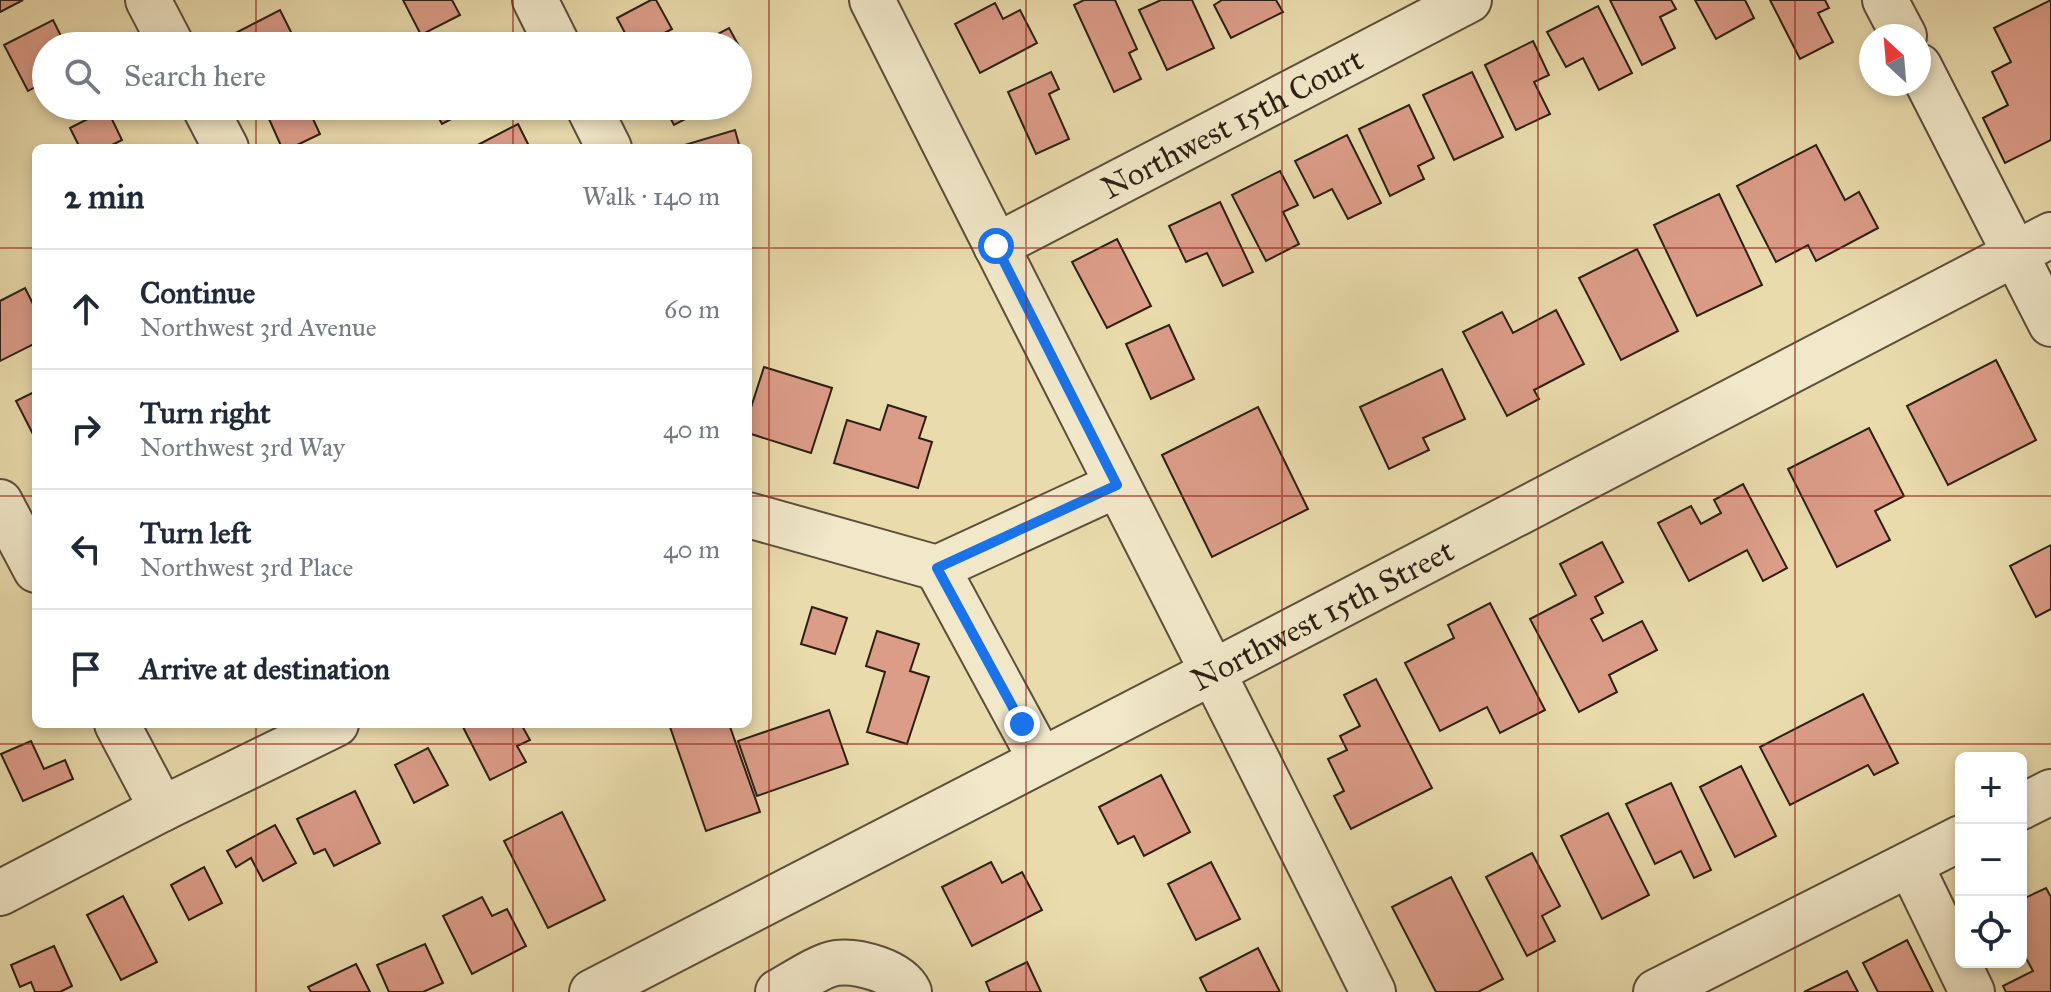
<!DOCTYPE html>
<html lang="en">
<head>
<meta charset="utf-8">
<style>
  :root { --surface:#fff; --page:#f6f6f7; --text:#1f2937; --muted:#747a83; --line:#e0e1e3 }
  body { margin:0; font-family:"IM FELL Great Primer",serif; background:var(--page); color:var(--text) }
  .controls { position:absolute; right:24px; bottom:24px; display:grid; overflow:hidden; border-radius:12px; box-shadow:0 4px 12px #0003 }
  .controls button { width:72px; height:72px; display:grid; place-items:center; padding:0; border:0; border-bottom:2px solid var(--line); background:var(--surface); color:var(--text); font:40px sans-serif }
  .compass { position:absolute; left:1859px; top:24px; width:72px; height:72px; border-radius:50%; background:var(--surface); box-shadow:0 4px 12px #0003; rotate:334deg }
  .stop { position:absolute; width:24px; height:24px; margin:-18px; border:6px solid #1a73e8; border-radius:50%; background:#fff }
  .stop.end { background:#1a73e8; border-color:#fff; box-shadow:0 2px 8px #0008 }
  .list { margin:0; padding:0; list-style:none }
  h2 { display:flex; justify-content:space-between; align-items:center; height:104px; margin:0; padding:0 32px; font-size:34px }
  h2 small { font-size:26px; font-weight:400; color:var(--muted) }
  .list li { display:grid; grid-template-columns:52px 1fr auto; gap:24px; align-items:center; box-sizing:border-box; height:120px; padding:0 32px; border-top:2px solid var(--line) }
  .list b { display:block; font-size:30px; white-space:nowrap }
  .list p { margin:0; font-size:26px; white-space:nowrap; color:var(--muted) }
  .list em { font-size:26px; font-style:normal; color:var(--muted) }
  .icon { flex:none; width:44px; height:44px; fill:none; stroke:currentColor; stroke-width:2; stroke-linecap:round; stroke-linejoin:round }
  .map { position:relative; flex:none; width:2051px; height:992px; overflow:hidden }
  .search { position:absolute; background:var(--surface); box-shadow:0 4px 12px #0003; left:32px; top:32px; width:720px; height:88px; display:flex; align-items:center; gap:20px; box-sizing:border-box; padding:0 28px; border-radius:44px; color:var(--muted); font-size:30px }
  .panel { position:absolute; background:var(--surface); box-shadow:0 4px 12px #0003; left:32px; top:144px; width:720px; height:584px; border-radius:12px }
  .map>svg:first-child { display:block }
</style>
</head>
<body>
<div class="map">
<svg width="2051" height="992" viewBox="0 0 2051 992">
  <rect width="100%" height="100%" fill="#e9dbac"/>
  <filter id="stains"><feTurbulence type="fractalNoise" baseFrequency=".0025" numOctaves="4"/><feColorMatrix values="0 0 0 0 .2 0 0 0 0 .09 0 0 0 0 .02 0 0 0 .5 -.17"/></filter>
  <radialGradient id="worn" r=".72"><stop offset=".6" stop-color="#630" stop-opacity="0"/><stop offset="1" stop-color="#630" stop-opacity=".3"/></radialGradient>
  <!-- building -->
  <g fill="#db9c88" stroke="#2d1f15" stroke-width="2">
    <polygon points="0,0 23,0 0,12"/>
    <polygon points="403,0 452,0 460,15 421,35"/>
    <polygon points="651,0 656,0 672,29 640,46 632,46 617,18"/>
    <polygon points="1084,0 1115,0 1137,49 1129,53 1141,79 1114,92 1074,5"/>
    <polygon points="1161,0 1192,0 1214,48 1167,70 1139,10"/>
    <polygon points="1222,0 1276,0 1283,12 1231,38 1214,5"/>
    <polygon points="1610,0 1671,0 1676,9 1660,17 1675,48 1642,65"/>
    <polygon points="1695,0 1745,0 1754,18 1716,39"/>
    <polygon points="1770,0 1825,0 1829,8 1818,13 1833,42 1800,59"/>
    <polygon points="2051,0 2051,140 2005,163 1983,118 2008,105 1992,72 2011,62 1994,28"/>
    <polygon points="995,3 1003,19 1020,10 1037,43 980,73 955,24"/>
    <polygon points="1598,6 1632,73 1599,90 1583,58 1566,67 1547,32"/>
    <polygon points="280,10 298,46 233,46 228,37"/>
    <polygon points="53,20 66,46 46,46 46,81 28,91 4,45"/>
    <polygon points="729,28 746,59 738,63 738,46 695,46"/>
    <polygon points="1533,41 1549,75 1534,82 1550,114 1516,130 1485,65"/>
    <polygon points="1051,72 1059,89 1049,94 1069,139 1036,154 1008,92"/>
    <polygon points="1472,72 1503,137 1454,160 1423,95"/>
    <polygon points="1409,105 1434,158 1418,166 1424,179 1390,196 1359,129"/>
    <polygon points="297,106 307,106 320,134 291,148 282,148 269,119"/>
    <polygon points="432,106 476,106 442,124"/>
    <polygon points="664,106 710,106 674,125"/>
    <polygon points="107,109 122,140 106,148 80,148 70,128"/>
    <polygon points="518,124 530,148 472,148"/>
    <polygon points="735,130 740,148 678,148 678,147"/>
    <polygon points="1347,135 1381,203 1348,219 1332,189 1314,198 1295,161"/>
    <polygon points="1816,145 1845,200 1859,192 1878,228 1816,261 1808,245 1776,262 1737,186"/>
    <polygon points="1280,171 1298,205 1283,212 1299,244 1266,261 1232,195"/>
    <polygon points="1719,194 1762,285 1697,316 1654,225"/>
    <polygon points="1220,202 1253,272 1223,286 1207,253 1186,262 1169,226"/>
    <polygon points="1117,239 1151,306 1107,328 1072,262"/>
    <polygon points="1637,249 1678,331 1621,360 1579,278"/>
    <polygon points="25,288 36,310 36,343 0,361 0,301"/>
    <polygon points="1556,310 1584,364 1534,390 1539,399 1507,416 1463,332 1502,312 1513,333"/>
    <polygon points="1169,325 1194,379 1151,399 1126,344"/>
    <polygon points="1996,360 2036,440 1948,485 1907,406"/>
    <polygon points="764,367 832,388 811,453 748,433 748,417"/>
    <polygon points="1442,369 1465,419 1423,438 1429,450 1389,469 1360,407"/>
    <polygon points="36,391 36,440 16,401"/>
    <polygon points="888,405 926,417 919,438 932,442 918,488 834,463 847,420 880,430"/>
    <polygon points="1258,407 1308,509 1212,557 1162,455"/>
    <polygon points="1869,428 1904,496 1875,511 1890,540 1837,567 1788,469"/>
    <polygon points="1743,484 1787,568 1763,581 1747,550 1689,581 1658,523 1691,506 1701,524 1721,513 1714,500"/>
    <polygon points="1602,542 1623,582 1595,597 1603,613 1591,619 1603,641 1642,621 1657,650 1609,675 1617,692 1579,712 1530,619 1576,595 1560,564"/>
    <polygon points="2051,545 2051,609 2036,617 2010,566"/>
    <polygon points="1490,603 1545,710 1500,733 1487,707 1440,731 1405,663 1454,638 1448,625"/>
    <polygon points="812,607 847,618 835,654 801,644"/>
    <polygon points="877,631 919,644 910,671 929,677 907,744 867,732 885,672 866,666"/>
    <polygon points="1376,679 1432,788 1351,829 1334,796 1344,791 1328,759 1347,750 1340,736 1360,726 1344,695"/>
    <polygon points="1863,694 1898,763 1874,775 1868,765 1790,805 1760,747"/>
    <polygon points="829,710 848,764 757,796 738,741"/>
    <polygon points="465,724 521,724 530,740 517,746 526,762 490,780 462,725"/>
    <polygon points="669,724 729,724 760,812 706,831"/>
    <polygon points="31,741 44,769 65,760 73,779 23,801 1,754"/>
    <polygon points="428,748 448,785 414,803 395,765"/>
    <polygon points="1741,766 1776,836 1735,857 1700,787"/>
    <polygon points="1161,775 1190,832 1144,856 1134,836 1118,844 1099,807"/>
    <polygon points="1671,783 1711,870 1694,878 1681,851 1655,864 1626,804"/>
    <polygon points="355,791 380,843 334,866 325,849 314,854 297,819"/>
    <polygon points="562,812 605,900 548,928 504,841"/>
    <polygon points="1608,813 1649,895 1602,919 1561,836"/>
    <polygon points="275,825 296,863 263,881 251,858 236,867 227,851"/>
    <polygon points="1532,853 1560,906 1542,916 1555,941 1527,956 1486,877"/>
    <polygon points="991,862 1002,883 1022,872 1042,910 972,946 942,887"/>
    <polygon points="1211,862 1240,919 1196,940 1168,884"/>
    <polygon points="204,867 222,903 189,920 171,885"/>
    <polygon points="1451,877 1503,979 1478,992 1436,992 1392,907"/>
    <polygon points="2046,888 2051,897 2051,992 2006,992 2003,986 2033,971 2021,949 2021,900"/>
    <polygon points="123,896 157,962 121,980 87,915"/>
    <polygon points="482,897 492,916 507,909 526,946 472,974 443,916"/>
    <polygon points="1907,940 1933,992 1878,992 1863,963"/>
    <polygon points="425,944 443,983 423,992 389,992 377,965"/>
    <polygon points="54,946 72,986 60,992 35,992 31,982 20,987 11,965"/>
    <polygon points="1258,948 1280,992 1207,992 1200,978"/>
    <polygon points="1027,962 1041,992 990,992 986,982"/>
    <polygon points="356,964 370,992 311,992 308,987"/>
    <polygon points="1847,971 1858,992 1804,992"/>
  </g>
  <g fill="none" stroke-linecap="round" stroke-linejoin="round">
    <defs>
      <g id="minor">
        <polyline points="148,0 172,46"/>
        <polyline points="535,0 558,46"/>
        <path d="M872,0C1038,331 1209,660 1373,992"/>
        <polyline points="1885,0 1904,36"/>
        <polyline points="1919,66 2051,324"/>
        <polyline points="204,106 226,148"/>
        <polyline points="588,106 609,148"/>
        <path id="s1" d="M996,246L1469,0"/>
        <polyline points="0,502 36,570"/>
        <polyline points="748,515 937,568 1117,485"/>
        <polyline points="937,568 1041,760"/>
        <polyline points="117,724 162,809"/>
        <polyline points="2021,807 2051,792"/>
        <polyline points="1910,864 1972,992"/>
        <polyline points="0,893 162,809 336,724"/>
        <path id="s2" d="M592,992L1236,660L2051,235"/>
        <path d="M778,992C793,984 821,965 836,963C857,960 899,971 909,992"/>
        <polyline points="1656,992 1961,838"/>
      </g>
    </defs>
    <!-- minor casing -->
    <use href="#minor" stroke="#5c4e3b" stroke-width="48"/>
    <!-- minor -->
    <use href="#minor" stroke="#f1e8c9" stroke-width="44"/>
  </g>
  <g fill="none" stroke-linecap="round" stroke-linejoin="round">
    <!-- route -->
    <polyline stroke="#1a73e8" stroke-width="10" points="996,246 1117,485 937,568 1022,724"/>
  </g>
  <!-- grid -->
  <path fill="none" stroke="#8f2418" stroke-width="2" stroke-opacity="0.55" d="M256,0V46M513,0V46M769,0V992M1026,0V992M1282,0V992M1538,0V992M1795,0V992M256,106V148M513,106V148M0,248H36M748,248H2051M0,496H36M748,496H2051M256,724V992M513,724V992M0,744H2051"/>
  <g text-anchor="middle" stroke-width="6" stroke-linejoin="round" paint-order="stroke">
    <!-- street labels -->
    <g font-size="32" fill="#2d1f15" stroke="#f1e8c9">
      <text dy="11" stroke="none"><textPath href="#s1" startOffset="266">Northwest 15th Court</textPath></text>
      <text dy="11" stroke="none"><textPath href="#s2" startOffset="822">Northwest 15th Street</textPath></text>
    </g>
  </g>
  <rect width="100%" height="100%" filter="url(#stains)"/>
  <rect width="100%" height="100%" fill="url(#worn)"/>
</svg>
<div class="controls">
<button>+</button>
<button>−</button>
<button><svg class="icon" aria-label="locate" viewBox="0 0 24 24"><circle cx="12" cy="12" r="6"/><path d="M12 2v4M12 18v4M2 12h4M18 12h4"/></svg></button>
</div>
<svg class="compass" viewBox="-18 -18 36 36"><path d="M0-13l5 13h-10z" fill="#e53935"/><path d="M0 13l5-13h-10z" fill="#747a83"/></svg>
<div class="stop" style="left:996px;top:246px"></div>
<div class="stop end" style="left:1022px;top:724px"></div>
<div class="search"><svg class="icon" aria-label="search" viewBox="0 0 24 24"><circle cx="10" cy="10" r="6"/><path d="M15 15l6 6"/></svg>Search here</div>
<section class="panel">
<h2>2 min<small>Walk · 140 m</small></h2>
<ul class="list">
<li><svg class="icon" aria-label="ahead" viewBox="0 0 24 24"><path d="M12 20V5M6 11l6-6 6 6"/></svg><div><b>Continue</b><p>Northwest 3rd Avenue</p></div><em>60 m</em></li>
<li><svg class="icon" aria-label="right" viewBox="0 0 24 24"><path d="M7 20v-9h11M14 6l5 5-5 5"/></svg><div><b>Turn right</b><p>Northwest 3rd Way</p></div><em>40 m</em></li>
<li><svg class="icon" aria-label="left" viewBox="0 0 24 24"><path d="M17 20v-9H6M10 6l-5 5 5 5"/></svg><div><b>Turn left</b><p>Northwest 3rd Place</p></div><em>40 m</em></li>
<li><svg class="icon" aria-label="arrive" viewBox="0 0 24 24"><path d="M6 21V4h12l-3 4 3 4H6"/></svg><div><b>Arrive at destination</b></div></li>
</ul>
</section>
</div>
</body>
</html>
